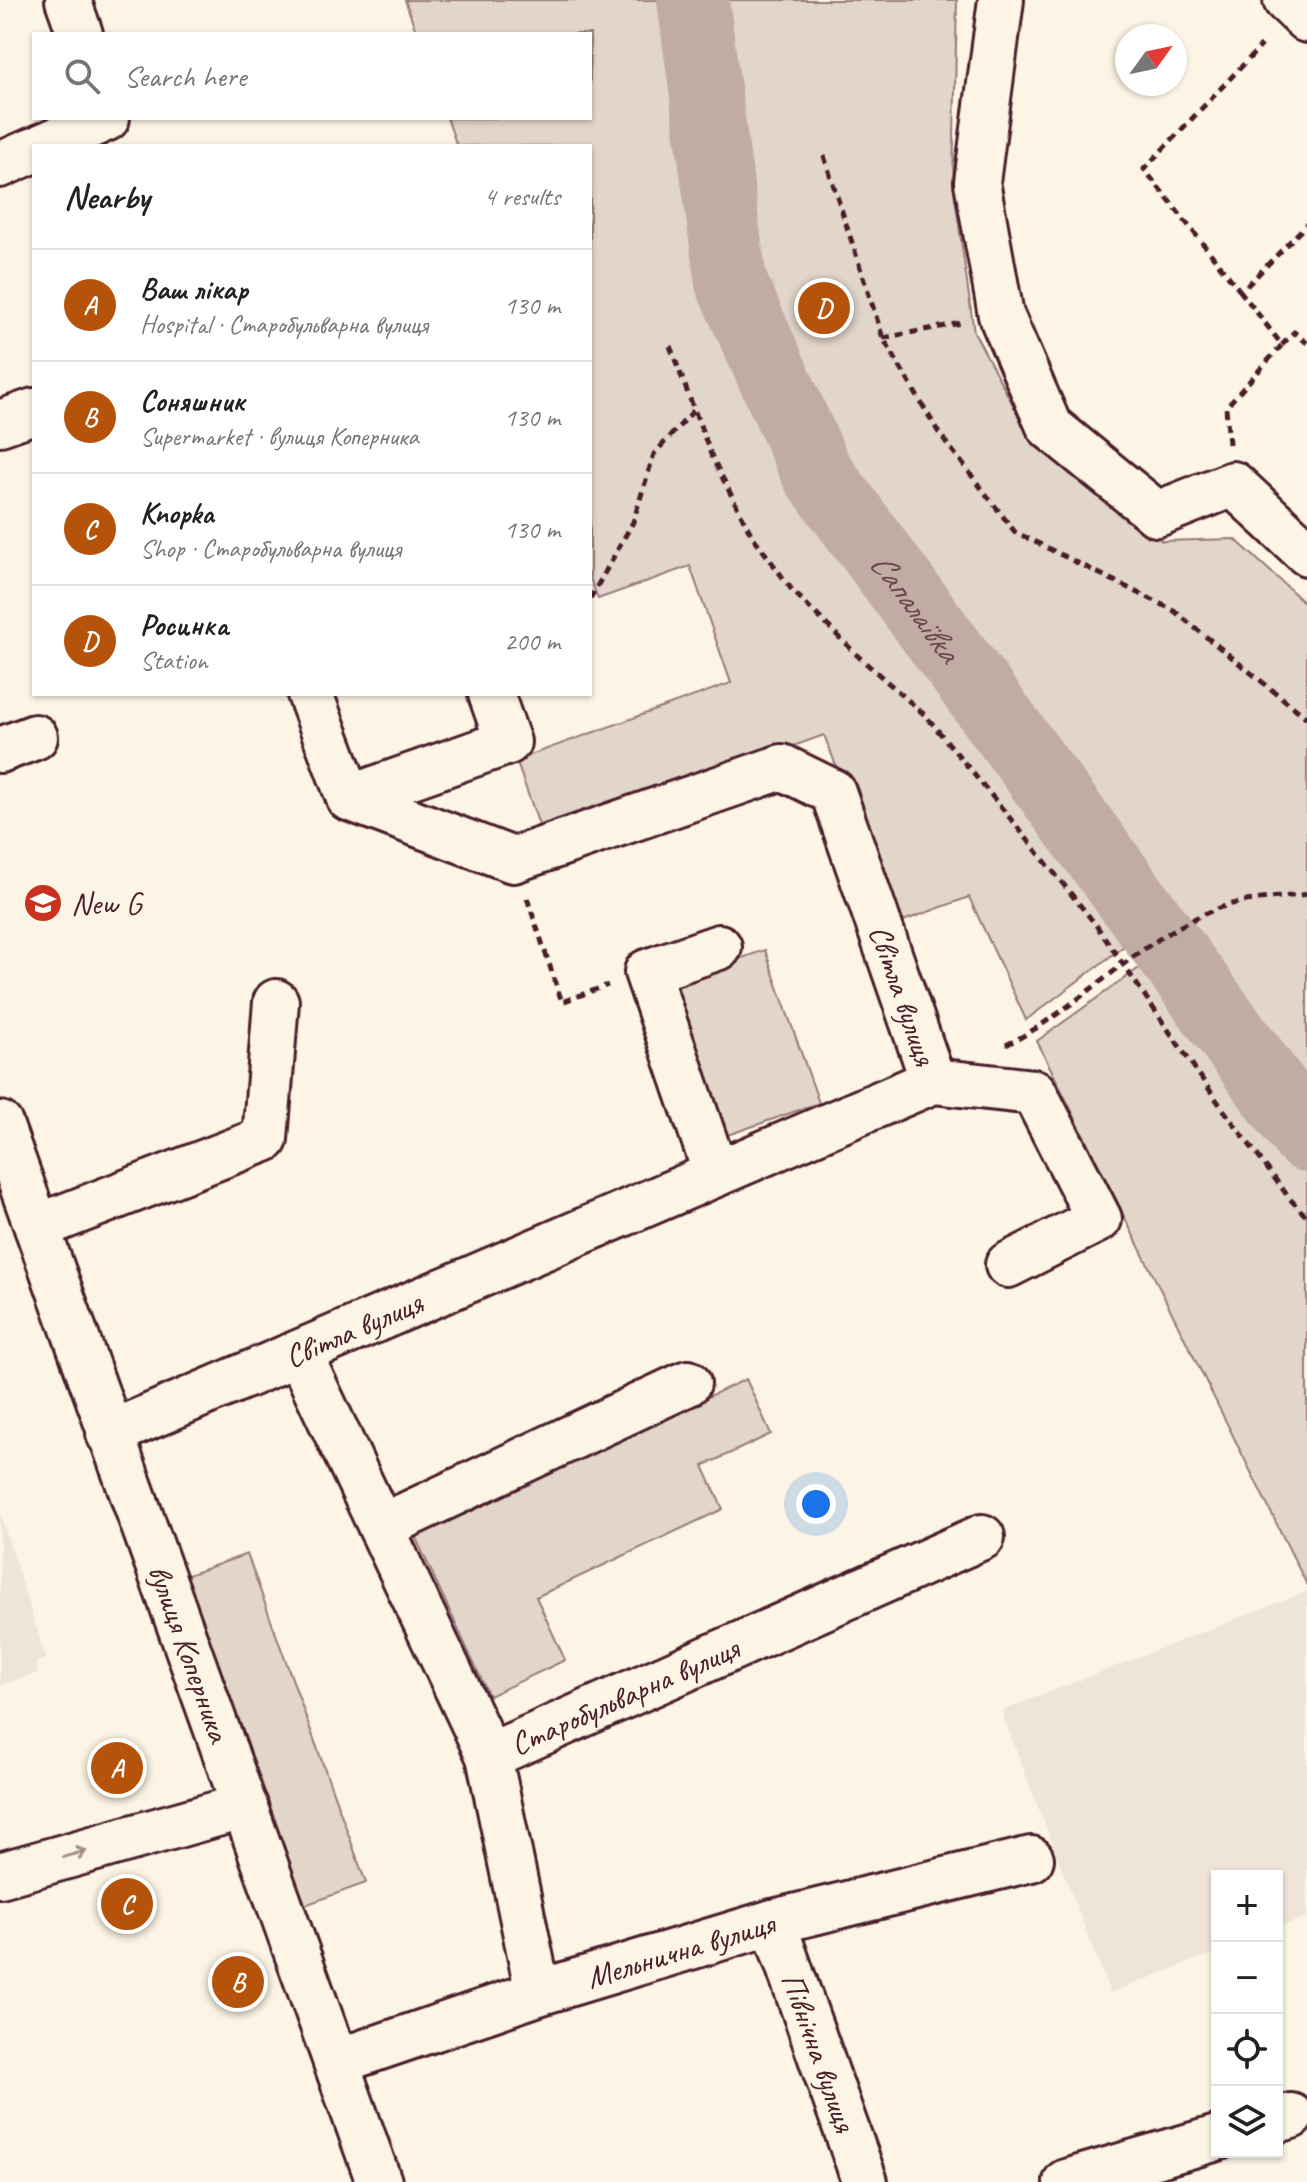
<!DOCTYPE html>
<html lang="en">
<head>
<meta charset="utf-8">
<style>
  :root { --surface:#fff; --page:#f2f2f2; --text:#222; --muted:#767676; --line:#e0e0e0; --accent:#b45309 }
  body { margin:0; font-family:Caveat,sans-serif; background:var(--page); color:var(--text) }
  .controls { position:absolute; right:24px; bottom:24px; display:grid; overflow:hidden; border-radius:0px; box-shadow:0 2px 6px #0004 }
  .controls button { width:72px; height:72px; display:grid; place-items:center; padding:0; border:0; border-bottom:2px solid var(--line); background:var(--surface); color:var(--text); font:40px sans-serif }
  .compass { position:absolute; left:1115px; top:24px; width:72px; height:72px; border-radius:50%; background:var(--surface); box-shadow:0 2px 6px #0004; rotate:57deg }
  .you { position:absolute; left:816px; top:1504px; width:28px; height:28px; margin:-20px; border:6px solid #fff; border-radius:50%; background:#1a73e8; box-shadow:0 0 0 12px #1a73e833 }
  .badge { display:grid; place-items:center; width:52px; height:52px; border-radius:50%; background:var(--accent); color:#fff; font-size:26px; font-weight:700 }
  .pin { position:absolute; translate:-50% -50%; border:4px solid #fff; box-shadow:0 2px 8px #0006 }
  .list { margin:0; padding:0; list-style:none }
  h2 { display:flex; justify-content:space-between; align-items:center; height:104px; margin:0; padding:0 32px; font-size:34px }
  h2 small { font-size:26px; font-weight:400; color:var(--muted) }
  .list li { display:grid; grid-template-columns:52px 1fr auto; gap:24px; align-items:center; box-sizing:border-box; height:112px; padding:0 32px; border-top:2px solid var(--line) }
  .list b { display:block; font-size:30px; white-space:nowrap }
  .list p { margin:0; font-size:26px; white-space:nowrap; color:var(--muted) }
  .list em { font-size:26px; font-style:normal; color:var(--muted) }
  .icon { flex:none; width:44px; height:44px; fill:none; stroke:currentColor; stroke-width:2; stroke-linecap:round; stroke-linejoin:round }
  .map { position:relative; flex:none; width:1307px; height:2182px; overflow:hidden }
  .search { position:absolute; background:var(--surface); box-shadow:0 2px 6px #0004; left:32px; top:32px; width:560px; height:88px; display:flex; align-items:center; gap:20px; box-sizing:border-box; padding:0 28px; border-radius:0px; color:var(--muted); font-size:30px }
  .panel { position:absolute; background:var(--surface); box-shadow:0 2px 6px #0004; left:32px; top:144px; width:560px; height:552px; border-radius:0px }
  .map>svg:first-child { display:block }
</style>
</head>
<body>
<div class="map">
<svg width="1307" height="2182" viewBox="0 0 1307 2182">
  <rect width="100%" height="100%" fill="#fcf5e5"/>
  <filter id="ink" filterUnits="userSpaceOnUse"><feTurbulence type="fractalNoise" baseFrequency=".0125" numOctaves="2"/><feDisplacementMap in="SourceGraphic" scale="16" xChannelSelector="R" yChannelSelector="G"/><feConvolveMatrix kernelMatrix="1 2 1 2 8 2 1 2 1" color-interpolation-filters="sRGB"/></filter>
  <g filter="url(#ink)">
    <!-- built -->
    <g fill="#eee5d7">
      <polygon points="0,1513 46,1659 36,1662 39,1673 0,1685"/>
      <polygon points="1307,1591 1307,1917 1277,1928 1277,1876 1217,1876 1217,1952 1110,1993 1001,1711"/>
    </g>
    <!-- green -->
    <g fill="#e2d5ca" stroke="#967a7a" stroke-width="2">
      <polygon points="405,0 957,0 953,183 974,332 1035,446 1162,541 1235,539 1307,605 1307,1585 1037,1041 1146,963 1131,941 1026,1020 969,897 898,923 824,735 543,836 516,760 731,683 690,566 598,599 590,578 590,146 457,146 447,118 590,118 590,34 417,34"/>
      <polygon points="765,950 819,1103 722,1137 668,983"/>
      <polygon points="746,1379 771,1434 703,1466 723,1509 536,1597 565,1660 489,1696 414,1534"/>
      <polygon points="247,1554 366,1883 305,1905 185,1576"/>
    </g>
    <g fill="none" stroke-linecap="round" stroke-linejoin="round">
      <!-- river -->
      <path stroke="#c0aca5" stroke-width="72" id="s1" d="M693,0L731,282L816,471L1307,1136"/>
      <defs>
        <g id="minor">
          <polyline points="68,0 80,34"/>
          <polyline points="1001,0 977,182 1001,315 1049,426 1157,514 1233,484 1307,553"/>
          <polyline points="1286,0 1307,20"/>
          <polyline points="43,146 107,118"/>
          <polyline points="0,165 34,150"/>
          <polyline points="0,423 34,411"/>
          <polyline points="0,750 35,737"/>
          <polyline points="349,798 508,742 491,694"/>
          <polyline points="933,1081 1034,1092 1099,1219 1008,1265"/>
          <path id="s2" d="M0,1124L379,2182"/>
          <polyline points="716,1174 647,972 719,947"/>
          <polyline points="37,1227 265,1139 276,1002"/>
          <polyline points="299,1353 381,1527 688,1383"/>
          <path id="s3" d="M109,1434L933,1081L833,792L782,767L513,860L349,798L310,694"/>
          <polyline points="381,1527 489,1756"/>
          <polyline points="0,1875 245,1806"/>
          <path id="s4" d="M773,1922L865,2182"/>
          <path id="s5" d="M538,1993L489,1756L982,1537"/>
          <path id="s6" d="M336,2062L538,1993L773,1922L1031,1859"/>
          <polyline points="1277,2120 1291,2116"/>
          <polyline points="1066,2182 1217,2138"/>
        </g>
      </defs>
      <!-- minor casing -->
      <use href="#minor" stroke="#4a1f2b" stroke-width="50"/>
      <!-- path -->
      <g stroke="#4a1f2b" stroke-width="5" stroke-dasharray="8 6" stroke-linecap="butt">
        <polyline points="824,156 883,338 939,433 1015,532 1173,610 1307,718"/>
        <polyline points="1241,292 1144,169 1262,45"/>
        <polyline points="883,338 961,323"/>
        <polyline points="1282,345 1294,332 1307,343"/>
        <polyline points="670,346 712,457 751,534 792,590 860,658 926,716 1019,829 1096,925 1220,1105 1290,1199 1307,1217"/>
        <polyline points="1229,444 1226,407 1282,345 1241,292 1307,224"/>
        <polyline points="590,599 633,522 654,454 694,410"/>
        <polyline points="527,898 562,1002 608,985"/>
        <path d="M1006,1045C1083,1007 1140,936 1222,907C1248,898 1280,898 1307,894"/>
      </g>
      <!-- minor -->
      <use href="#minor" stroke="#fcf5e5" stroke-width="44"/>
    </g>
    <!-- one-way arrows -->
    <defs><path id="oneway-shaft" d="M-6 0H5M1.5-3L5.5 0L1.5 3" fill="none" stroke-width="1.6" stroke-linecap="round" stroke-linejoin="round" transform="scale(2)"/></defs>
    <use stroke="#a38a88" href="#oneway-shaft" transform="translate(75 1854) rotate(-16)"/>
  </g>
  <!-- icons -->
  <defs>
    <symbol id="school-disc" viewBox="-11 -11 22 22"><circle r="9.5" fill="#c8321e" stroke="#fcf5e5"/><path d="M0-5L7-2L0 1L-7-2ZM-4 1L0 2.5L4 1V4Q0 6-4 4Z" fill="#fff"/></symbol>
  </defs>
  <g fill-rule="evenodd">
    <use href="#school-disc" x="21" y="881" width="44" height="44"/>
  </g>
  <g text-anchor="middle" stroke-width="7" stroke-linejoin="round" paint-order="stroke">
    <!-- poi labels -->
    <g font-size="32" fill="#4a1f2b" stroke="#fcf5e5" text-anchor="start">
      <text x="71" y="914">New G</text>
    </g>
    <!-- street labels -->
    <g font-size="32" fill="#4a1f2b" stroke="#fcf5e5">
      <text transform="translate(903 995) rotate(71)" y="11">Світла вулиця</text>
      <text dy="11" stroke="none"><textPath href="#s3" startOffset="266">Світла вулиця</textPath></text>
      <text dy="11" stroke="none"><textPath href="#s2" startOffset="562">вулиця Коперника</textPath></text>
      <text dy="11" stroke="none"><textPath href="#s5" startOffset="390">Старобульварна вулиця</textPath></text>
      <text dy="11" stroke="none"><textPath href="#s6" startOffset="362">Мельнична вулиця</textPath></text>
      <text dy="11" stroke="none"><textPath href="#s4" startOffset="138">Північна вулиця</textPath></text>
    </g>
    <!-- water labels -->
    <g font-size="34" font-style="italic" fill="#6d4950" stroke="#fcf5e5">
      <text dy="12" stroke="none"><textPath href="#s1" startOffset="660">Сапалаївка</textPath></text>
    </g>
  </g>
</svg>
<div class="controls">
<button>+</button>
<button>−</button>
<button><svg class="icon" aria-label="locate" viewBox="0 0 24 24"><circle cx="12" cy="12" r="6"/><path d="M12 2v4M12 18v4M2 12h4M18 12h4"/></svg></button>
<button><svg class="icon" aria-label="layers" viewBox="0 0 24 24"><path d="M12 4l9 5-9 5-9-5zM3 14l9 5 9-5"/></svg></button>
</div>
<svg class="compass" viewBox="-18 -18 36 36"><path d="M0-13l5 13h-10z" fill="#e53935"/><path d="M0 13l5-13h-10z" fill="#767676"/></svg>
<div class="you"></div>
<div class="pin badge" style="left:117px;top:1768px">A</div>
<div class="pin badge" style="left:238px;top:1982px">B</div>
<div class="pin badge" style="left:127px;top:1904px">C</div>
<div class="pin badge" style="left:824px;top:308px">D</div>
<div class="search"><svg class="icon" aria-label="search" viewBox="0 0 24 24"><circle cx="10" cy="10" r="6"/><path d="M15 15l6 6"/></svg>Search here</div>
<section class="panel">
<h2>Nearby<small>4 results</small></h2>
<ul class="list">
<li><span class="badge">A</span><div><b>Ваш лікар</b><p>Hospital · Старобульварна вулиця</p></div><em>130 m</em></li>
<li><span class="badge">B</span><div><b>Соняшник</b><p>Supermarket · вулиця Коперника</p></div><em>130 m</em></li>
<li><span class="badge">C</span><div><b>Knopka</b><p>Shop · Старобульварна вулиця</p></div><em>130 m</em></li>
<li><span class="badge">D</span><div><b>Росинка</b><p>Station</p></div><em>200 m</em></li>
</ul>
</section>
</div>
</body>
</html>
